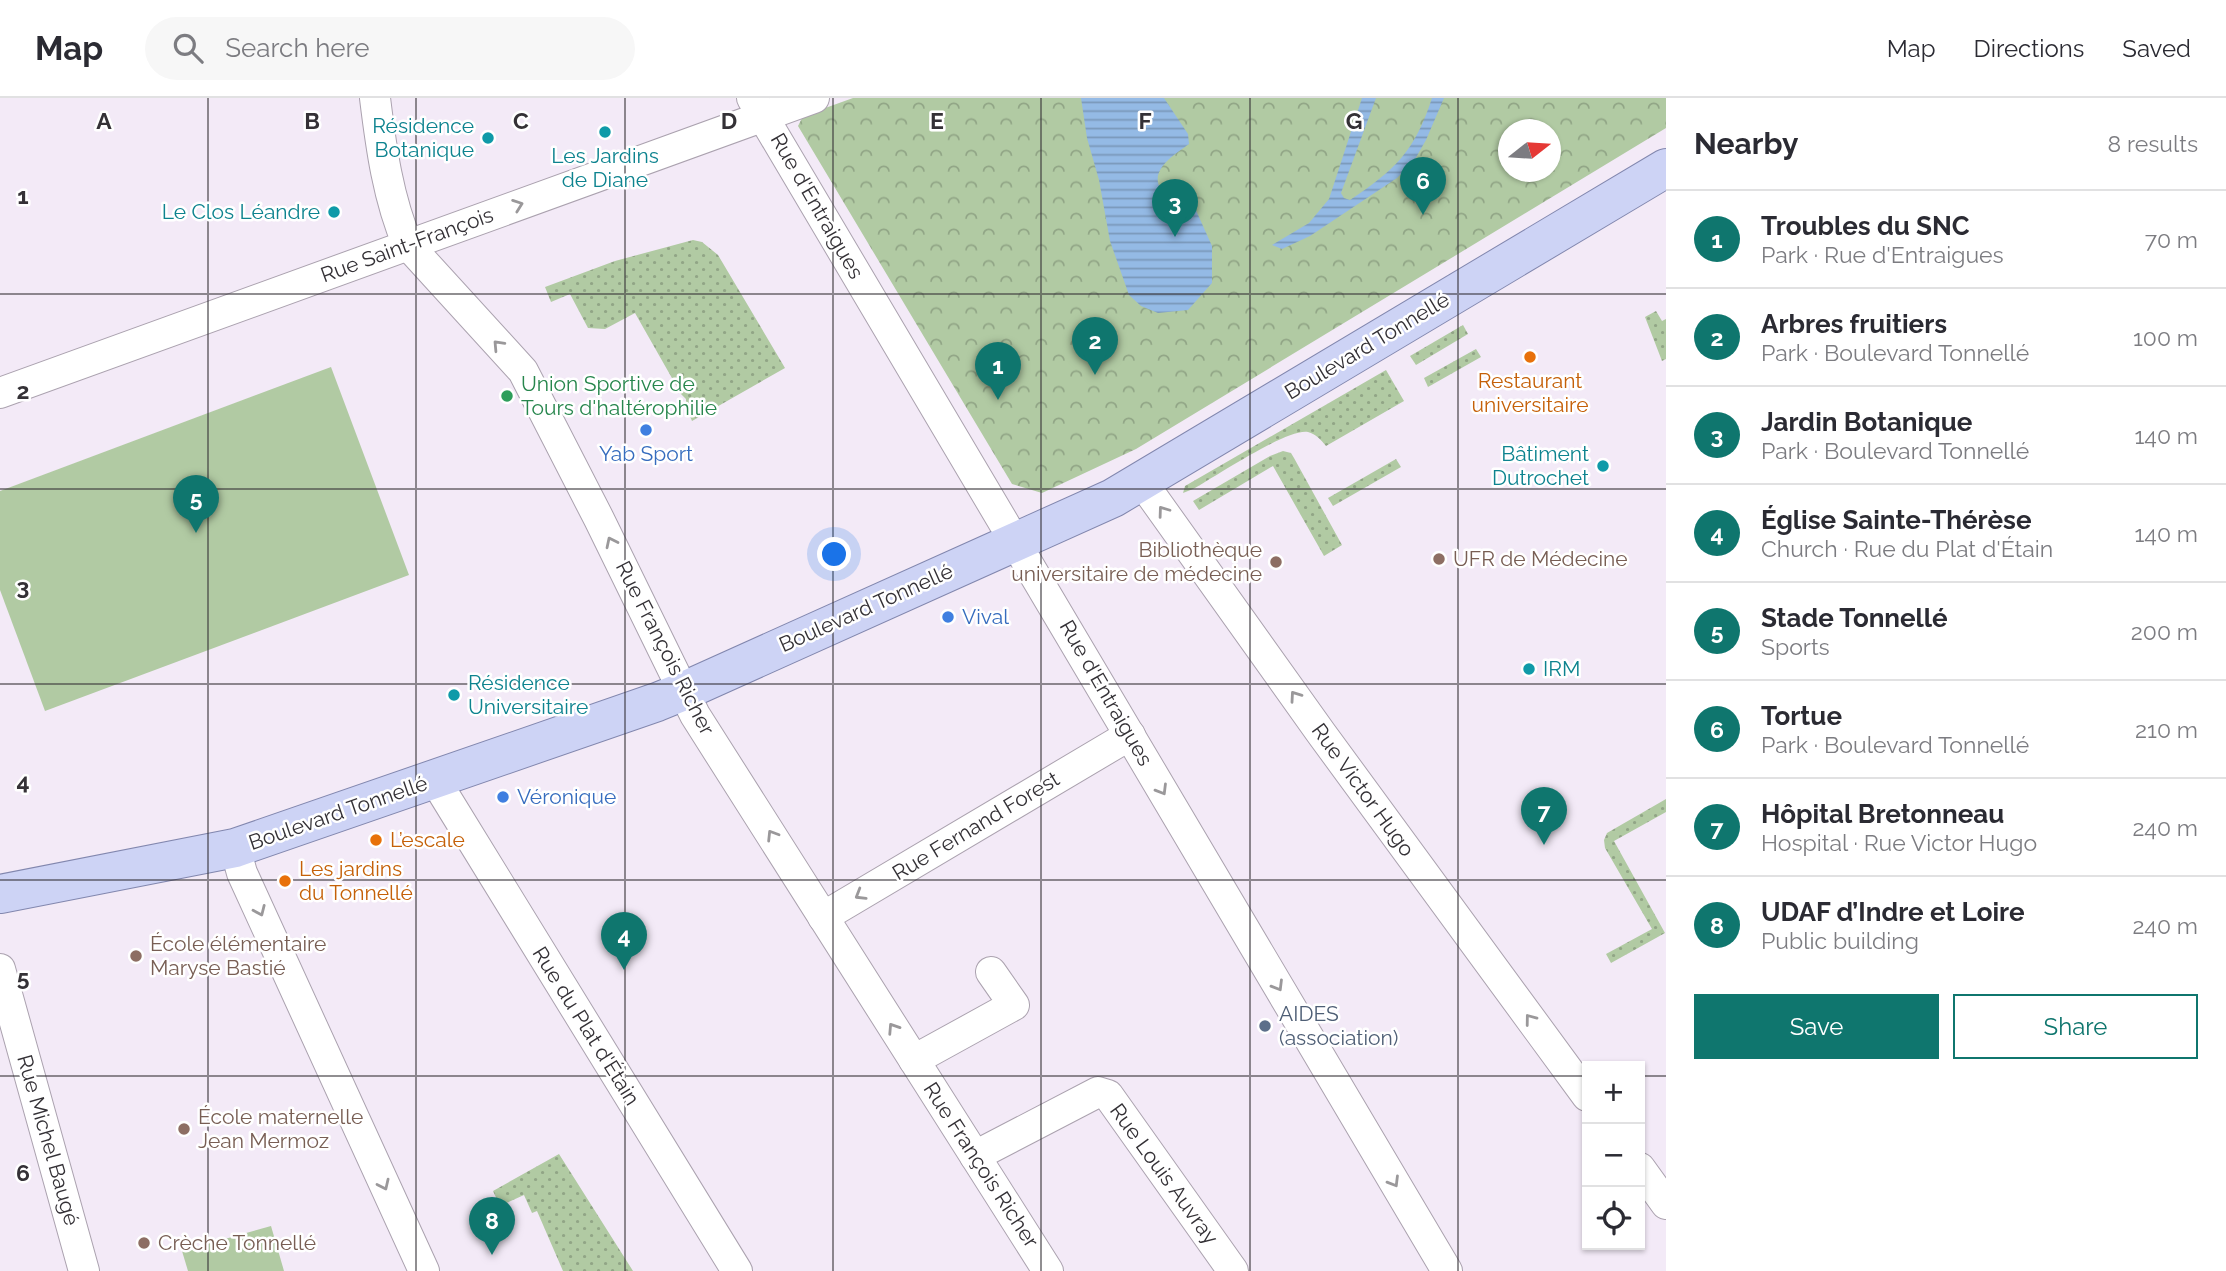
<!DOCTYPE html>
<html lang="en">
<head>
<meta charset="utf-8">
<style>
  :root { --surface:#fff; --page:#f7f7f7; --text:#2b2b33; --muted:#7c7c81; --line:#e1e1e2; --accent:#0f766e }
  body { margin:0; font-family:Raleway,sans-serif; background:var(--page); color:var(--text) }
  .controls { position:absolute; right:21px; bottom:21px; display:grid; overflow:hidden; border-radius:0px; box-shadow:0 2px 5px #0004 }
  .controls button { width:63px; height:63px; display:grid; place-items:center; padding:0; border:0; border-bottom:2px solid var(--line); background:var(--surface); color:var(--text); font:35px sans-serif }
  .compass { position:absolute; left:1498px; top:21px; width:63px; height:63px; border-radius:50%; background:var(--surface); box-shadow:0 2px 5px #0004; rotate:73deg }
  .you { position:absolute; left:835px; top:457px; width:24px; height:24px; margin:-18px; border:5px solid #fff; border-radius:50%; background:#1a73e8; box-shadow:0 0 0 10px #1a73e833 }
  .badge { display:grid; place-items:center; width:46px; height:46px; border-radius:50%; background:var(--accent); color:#fff; font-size:23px; font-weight:700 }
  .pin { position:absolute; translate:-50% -58px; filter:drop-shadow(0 2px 4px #0008) }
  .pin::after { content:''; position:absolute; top:37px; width:24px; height:21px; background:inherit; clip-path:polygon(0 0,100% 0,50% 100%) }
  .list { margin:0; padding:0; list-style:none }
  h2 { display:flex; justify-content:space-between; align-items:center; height:91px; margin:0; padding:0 28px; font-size:30px }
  h2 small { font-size:23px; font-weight:400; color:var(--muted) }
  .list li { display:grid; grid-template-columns:46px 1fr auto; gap:21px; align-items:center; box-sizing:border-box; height:98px; padding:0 28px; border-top:2px solid var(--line) }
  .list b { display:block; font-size:26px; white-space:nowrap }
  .list p { margin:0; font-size:23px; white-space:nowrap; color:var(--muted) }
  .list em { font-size:23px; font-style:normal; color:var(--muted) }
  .actions { display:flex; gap:14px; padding:21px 28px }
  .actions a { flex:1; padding:16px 0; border:2px solid var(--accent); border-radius:0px; text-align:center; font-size:24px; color:var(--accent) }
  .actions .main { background:var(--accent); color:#fff }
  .icon { flex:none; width:38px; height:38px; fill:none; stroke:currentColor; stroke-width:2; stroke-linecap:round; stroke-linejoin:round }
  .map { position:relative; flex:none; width:1666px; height:1173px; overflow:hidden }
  header { display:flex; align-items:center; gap:42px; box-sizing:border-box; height:98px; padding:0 35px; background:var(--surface); border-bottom:2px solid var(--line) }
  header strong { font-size:33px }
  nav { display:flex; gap:38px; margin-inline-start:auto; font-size:24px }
  .search { width:490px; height:63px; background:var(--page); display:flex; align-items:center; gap:18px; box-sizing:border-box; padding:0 24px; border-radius:38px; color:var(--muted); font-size:26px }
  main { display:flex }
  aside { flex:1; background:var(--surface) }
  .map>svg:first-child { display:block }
</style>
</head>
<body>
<header>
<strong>Map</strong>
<div class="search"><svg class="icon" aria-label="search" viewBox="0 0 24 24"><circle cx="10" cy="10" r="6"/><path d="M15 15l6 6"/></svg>Search here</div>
<nav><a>Map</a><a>Directions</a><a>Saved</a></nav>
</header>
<main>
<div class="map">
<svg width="1666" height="1173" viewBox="0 0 1666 1173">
  <defs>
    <pattern id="grass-dots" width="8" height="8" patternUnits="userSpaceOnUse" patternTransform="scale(1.75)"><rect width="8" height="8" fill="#b1caa3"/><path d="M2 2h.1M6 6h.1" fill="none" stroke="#91a586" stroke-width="1.8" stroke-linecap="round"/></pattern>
    <pattern id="forest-crowns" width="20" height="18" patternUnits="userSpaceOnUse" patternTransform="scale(1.75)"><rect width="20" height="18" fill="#b1caa3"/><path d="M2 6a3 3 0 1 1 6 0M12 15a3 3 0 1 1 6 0" fill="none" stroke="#91a586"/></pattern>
    <pattern id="water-rules" width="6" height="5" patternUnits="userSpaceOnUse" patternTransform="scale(1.75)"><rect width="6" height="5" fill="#94bae5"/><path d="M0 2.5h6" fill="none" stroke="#7a98ba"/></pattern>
  </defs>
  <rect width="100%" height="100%" fill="#f3eaf7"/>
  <!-- grass -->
  <g fill="url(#grass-dots)">
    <polygon points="693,142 702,144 718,157 785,270 692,323 686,309 686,301 681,296 635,215 605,231 588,230 570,196 551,204 545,189 615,163"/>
    <polygon points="1656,213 1662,223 1666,221 1666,261 1662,263 1645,219"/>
    <polygon points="1463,227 1468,236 1416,267 1410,258"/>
    <polygon points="1476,251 1481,259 1428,289 1424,280"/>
    <path d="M1386,272L1404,303L1326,348C1321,342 1316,336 1308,334C1287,330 1215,379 1193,391L1183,395L1185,388Z"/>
    <polygon points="1283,353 1291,355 1294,360 1342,447 1324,458 1273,368 1199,412 1193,403 1270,358"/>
    <polygon points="1396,361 1401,369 1333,408 1328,400"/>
    <polygon points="1666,701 1666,714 1614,743 1665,835 1611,865 1606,856 1652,831 1605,750 1604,742 1607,735"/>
    <polygon points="559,1056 633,1173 563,1173 537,1113 532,1115 524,1097 500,1108 493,1093"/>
  </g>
  <!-- forest -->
  <path fill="url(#forest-crowns)" fill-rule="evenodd" d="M853,0H1666V30L1136,351L1042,395L1012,386L798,28L803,18ZM1508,32H1550V74H1508Z"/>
  <!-- pitch -->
  <g fill="#b1caa3">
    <polygon points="331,269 409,477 45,613 0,492 0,393"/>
    <polygon points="271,1128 284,1173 188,1173 182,1153"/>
  </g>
  <!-- water -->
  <g fill="url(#water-rules)">
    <path d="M1081,0H1164L1188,36L1189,46C1171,59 1143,76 1167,99H1190L1212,148V185L1188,212L1158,215L1141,208L1129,197L1110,143L1099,82L1087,40Z"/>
    <path d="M1362,0H1376L1341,95L1344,100L1350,102C1395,72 1415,53 1432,0H1444L1426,42L1414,63L1397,80L1310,138L1282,151L1272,147L1309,125L1329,101Z"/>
  </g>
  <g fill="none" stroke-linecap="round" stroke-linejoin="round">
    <defs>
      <g id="minor">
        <path d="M375,0C381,49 388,101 408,147L523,273L599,421L695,617L1048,1173"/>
        <polyline points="752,0 1447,1173"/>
        <polyline points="0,295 814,0"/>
        <polyline points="1142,384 1321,635 1587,998"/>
        <polyline points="435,682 737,1173"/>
        <polyline points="235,750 242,775 424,1173"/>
        <polyline points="823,819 1130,637"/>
        <polyline points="0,871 84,1173"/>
        <polyline points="914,962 1014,907 991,874"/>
        <polyline points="975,1058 1098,994 1108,997 1233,1173"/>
        <polyline points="1640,1070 1666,1106"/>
      </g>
      <polyline id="major" points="0,796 235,750 657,604 684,593 1113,400 1666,70"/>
    </defs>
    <!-- minor casing -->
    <use href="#minor" stroke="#aba2af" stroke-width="32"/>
    <!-- major casing -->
    <use href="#major" stroke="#8287ae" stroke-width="40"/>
    <!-- minor -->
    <use href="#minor" stroke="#fff" stroke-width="30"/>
    <!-- major -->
    <use href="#major" stroke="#cdd3f5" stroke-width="38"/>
  </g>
  <!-- one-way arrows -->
  <defs><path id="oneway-chevron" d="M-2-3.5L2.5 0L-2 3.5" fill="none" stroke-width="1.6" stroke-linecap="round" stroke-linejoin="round" transform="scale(1.75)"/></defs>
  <g stroke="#9a989a">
    <use href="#oneway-chevron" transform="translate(518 107) rotate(-20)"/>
    <use href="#oneway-chevron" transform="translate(498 247) rotate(-133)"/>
    <use href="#oneway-chevron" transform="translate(1163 413) rotate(-126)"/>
    <use href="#oneway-chevron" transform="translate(611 444) rotate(-116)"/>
    <use href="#oneway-chevron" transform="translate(1295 598) rotate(-125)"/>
    <use href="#oneway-chevron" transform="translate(1162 692) rotate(59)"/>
    <use href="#oneway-chevron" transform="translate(772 737) rotate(-122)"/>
    <use href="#oneway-chevron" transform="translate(860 797) rotate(149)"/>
    <use href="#oneway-chevron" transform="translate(260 813) rotate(66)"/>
    <use href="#oneway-chevron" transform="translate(1278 888) rotate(59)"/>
    <use href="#oneway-chevron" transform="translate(1530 921) rotate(-127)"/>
    <use href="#oneway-chevron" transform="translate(893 930) rotate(-123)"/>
    <use href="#oneway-chevron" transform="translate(1394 1084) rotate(59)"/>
    <use href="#oneway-chevron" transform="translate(384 1087) rotate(65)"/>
  </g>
  <!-- grid -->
  <path fill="none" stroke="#343136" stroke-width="2" stroke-opacity="0.55" d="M208,0V1173M416,0V1173M625,0V1173M833,0V1173M1041,0V1173M1250,0V1173M1458,0V1173M0,196H1666M0,391H1666M0,586H1666M0,782H1666M0,978H1587M1640,978H1666"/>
  <!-- markers -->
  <g fill="#0f9aa8" stroke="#fff" stroke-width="2.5">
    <circle cx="605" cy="34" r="7"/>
    <circle cx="488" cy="40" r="7"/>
    <circle cx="334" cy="114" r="7"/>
    <circle cx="1603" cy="368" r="7"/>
    <circle cx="1529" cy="571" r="7"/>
    <circle cx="454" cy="597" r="7"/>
  </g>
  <g fill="#e8710a" stroke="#fff" stroke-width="2.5">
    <circle cx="1530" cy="259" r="7"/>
    <circle cx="376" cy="742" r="7"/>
    <circle cx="285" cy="783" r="7"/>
  </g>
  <circle fill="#2e9e5b" stroke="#fff" stroke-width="2.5" cx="507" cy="298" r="7"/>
  <g fill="#3f7fe0" stroke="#fff" stroke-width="2.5">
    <circle cx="646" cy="332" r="7"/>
    <circle cx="948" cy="519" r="7"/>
    <circle cx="503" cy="699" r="7"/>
  </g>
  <g fill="#8d6e63" stroke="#fff" stroke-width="2.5">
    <circle cx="1439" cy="461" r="7"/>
    <circle cx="1276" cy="464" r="7"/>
    <circle cx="136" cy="858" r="7"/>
    <circle cx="184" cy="1031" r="7"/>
    <circle cx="144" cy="1145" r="7"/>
  </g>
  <circle fill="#5c6f8a" stroke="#fff" stroke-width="2.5" cx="1265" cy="928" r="7"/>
  <g text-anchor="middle" stroke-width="5" stroke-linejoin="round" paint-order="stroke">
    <!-- culture labels -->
    <g font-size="21" fill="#0d838f" stroke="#fff" text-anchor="end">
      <text x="474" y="35">Résidence<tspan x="474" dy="24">Botanique</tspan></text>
      <text x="605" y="65" text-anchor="middle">Les Jardins<tspan x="605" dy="24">de Diane</tspan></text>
      <text x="320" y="121">Le Clos Léandre</text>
      <text x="1589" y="363">Bâtiment<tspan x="1589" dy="24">Dutrochet</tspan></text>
      <text x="1543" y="578" text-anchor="start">IRM</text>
      <text x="468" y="592" text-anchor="start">Résidence<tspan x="468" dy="24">Universitaire</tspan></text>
    </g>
    <!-- street labels -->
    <g font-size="21" fill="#343136" stroke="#fff">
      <text transform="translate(817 108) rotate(60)" y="7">Rue d'Entraigues</text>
      <text transform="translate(407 147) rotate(-20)" y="7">Rue Saint-François</text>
      <text transform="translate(1367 248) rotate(-31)" y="7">Boulevard Tonnellé</text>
      <text transform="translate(866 510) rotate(-24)" y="7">Boulevard Tonnellé</text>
      <text transform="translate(665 550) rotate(63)" y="7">Rue François Richer</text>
      <text transform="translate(1106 595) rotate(60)" y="7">Rue d'Entraigues</text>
      <text transform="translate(1363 692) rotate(54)" y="7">Rue Victor Hugo</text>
      <text transform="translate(338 715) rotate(-19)" y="7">Boulevard Tonnellé</text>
      <text transform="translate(976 728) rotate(-31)" y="7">Rue Fernand Forest</text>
      <text transform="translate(586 928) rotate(58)" y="7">Rue du Plat d'Étain</text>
      <text transform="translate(48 1042) rotate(74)" y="7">Rue Michel Baugé</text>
      <text transform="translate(981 1067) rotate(57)" y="7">Rue François Richer</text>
      <text transform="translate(1164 1076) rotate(54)" y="7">Rue Louis Auvray</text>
    </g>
    <!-- food labels -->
    <g font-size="21" fill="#c56008" stroke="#fff" text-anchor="start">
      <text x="1530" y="290" text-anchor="middle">Restaurant<tspan x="1530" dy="24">universitaire</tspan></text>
      <text x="390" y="749">L’escale</text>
      <text x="299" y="778">Les jardins<tspan x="299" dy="24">du Tonnellé</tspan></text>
    </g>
    <!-- leisure labels -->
    <g font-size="21" fill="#27864d" stroke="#fff" text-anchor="start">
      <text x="521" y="293">Union Sportive de<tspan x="521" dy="24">Tours d'haltérophilie</tspan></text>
    </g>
    <!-- shop labels -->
    <g font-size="21" fill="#366cbe" stroke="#fff" text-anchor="start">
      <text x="646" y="363" text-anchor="middle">Yab Sport</text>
      <text x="962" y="526">Vival</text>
      <text x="517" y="706">Véronique</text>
    </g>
    <!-- education labels -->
    <g font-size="21" fill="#785e54" stroke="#fff" text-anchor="start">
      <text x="1262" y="459" text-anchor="end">Bibliothèque<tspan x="1262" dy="24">universitaire de médecine</tspan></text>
      <text x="1453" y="468">UFR de Médecine</text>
      <text x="150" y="853">École élémentaire<tspan x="150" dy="24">Maryse Bastié</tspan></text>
      <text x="198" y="1026">École maternelle<tspan x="198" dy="24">Jean Mermoz</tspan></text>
      <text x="158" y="1152">Crèche Tonnellé</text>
    </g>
    <!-- service labels -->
    <g font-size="21" fill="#4e5e75" stroke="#fff" text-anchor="start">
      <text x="1279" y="923">AIDES<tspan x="1279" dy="24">(association)</tspan></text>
    </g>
  </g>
  <g font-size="23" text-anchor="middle" font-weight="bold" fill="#343136" stroke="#fff" stroke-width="5" stroke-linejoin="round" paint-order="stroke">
    <text x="104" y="31">A</text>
    <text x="312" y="31">B</text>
    <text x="521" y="31">C</text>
    <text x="729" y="31">D</text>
    <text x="937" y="31">E</text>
    <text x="1145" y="31">F</text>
    <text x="1354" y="31">G</text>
    <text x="23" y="106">1</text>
    <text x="23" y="301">2</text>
    <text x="23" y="497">3</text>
    <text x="23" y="692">4</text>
    <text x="23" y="888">5</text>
    <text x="23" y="1083">6</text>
  </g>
</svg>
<div class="controls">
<button>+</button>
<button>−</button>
<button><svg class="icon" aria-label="locate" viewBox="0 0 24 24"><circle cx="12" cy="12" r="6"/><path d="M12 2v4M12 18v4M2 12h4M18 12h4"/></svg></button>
</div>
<svg class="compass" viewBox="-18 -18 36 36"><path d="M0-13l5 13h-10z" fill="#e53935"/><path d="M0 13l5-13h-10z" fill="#7c7c81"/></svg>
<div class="you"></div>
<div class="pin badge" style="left:998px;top:302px">1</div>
<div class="pin badge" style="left:1095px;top:277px">2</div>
<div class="pin badge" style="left:1175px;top:139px">3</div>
<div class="pin badge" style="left:624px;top:872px">4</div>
<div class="pin badge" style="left:196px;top:435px">5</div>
<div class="pin badge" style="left:1423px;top:117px">6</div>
<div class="pin badge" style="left:1544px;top:747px">7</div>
<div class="pin badge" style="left:492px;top:1157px">8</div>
</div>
<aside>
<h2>Nearby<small>8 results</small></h2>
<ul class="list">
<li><span class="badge">1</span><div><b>Troubles du SNC</b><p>Park · Rue d'Entraigues</p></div><em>70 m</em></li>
<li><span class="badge">2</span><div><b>Arbres fruitiers</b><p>Park · Boulevard Tonnellé</p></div><em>100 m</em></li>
<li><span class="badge">3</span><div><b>Jardin Botanique</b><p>Park · Boulevard Tonnellé</p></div><em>140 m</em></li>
<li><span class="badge">4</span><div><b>Église Sainte-Thérèse</b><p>Church · Rue du Plat d'Étain</p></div><em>140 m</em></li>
<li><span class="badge">5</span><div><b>Stade Tonnellé</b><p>Sports</p></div><em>200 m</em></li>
<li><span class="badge">6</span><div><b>Tortue</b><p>Park · Boulevard Tonnellé</p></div><em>210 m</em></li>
<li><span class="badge">7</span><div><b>Hôpital Bretonneau</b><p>Hospital · Rue Victor Hugo</p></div><em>240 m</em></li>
<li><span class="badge">8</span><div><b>UDAF d’Indre et Loire</b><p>Public building</p></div><em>240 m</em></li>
</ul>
<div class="actions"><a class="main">Save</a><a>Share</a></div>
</aside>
</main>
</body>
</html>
